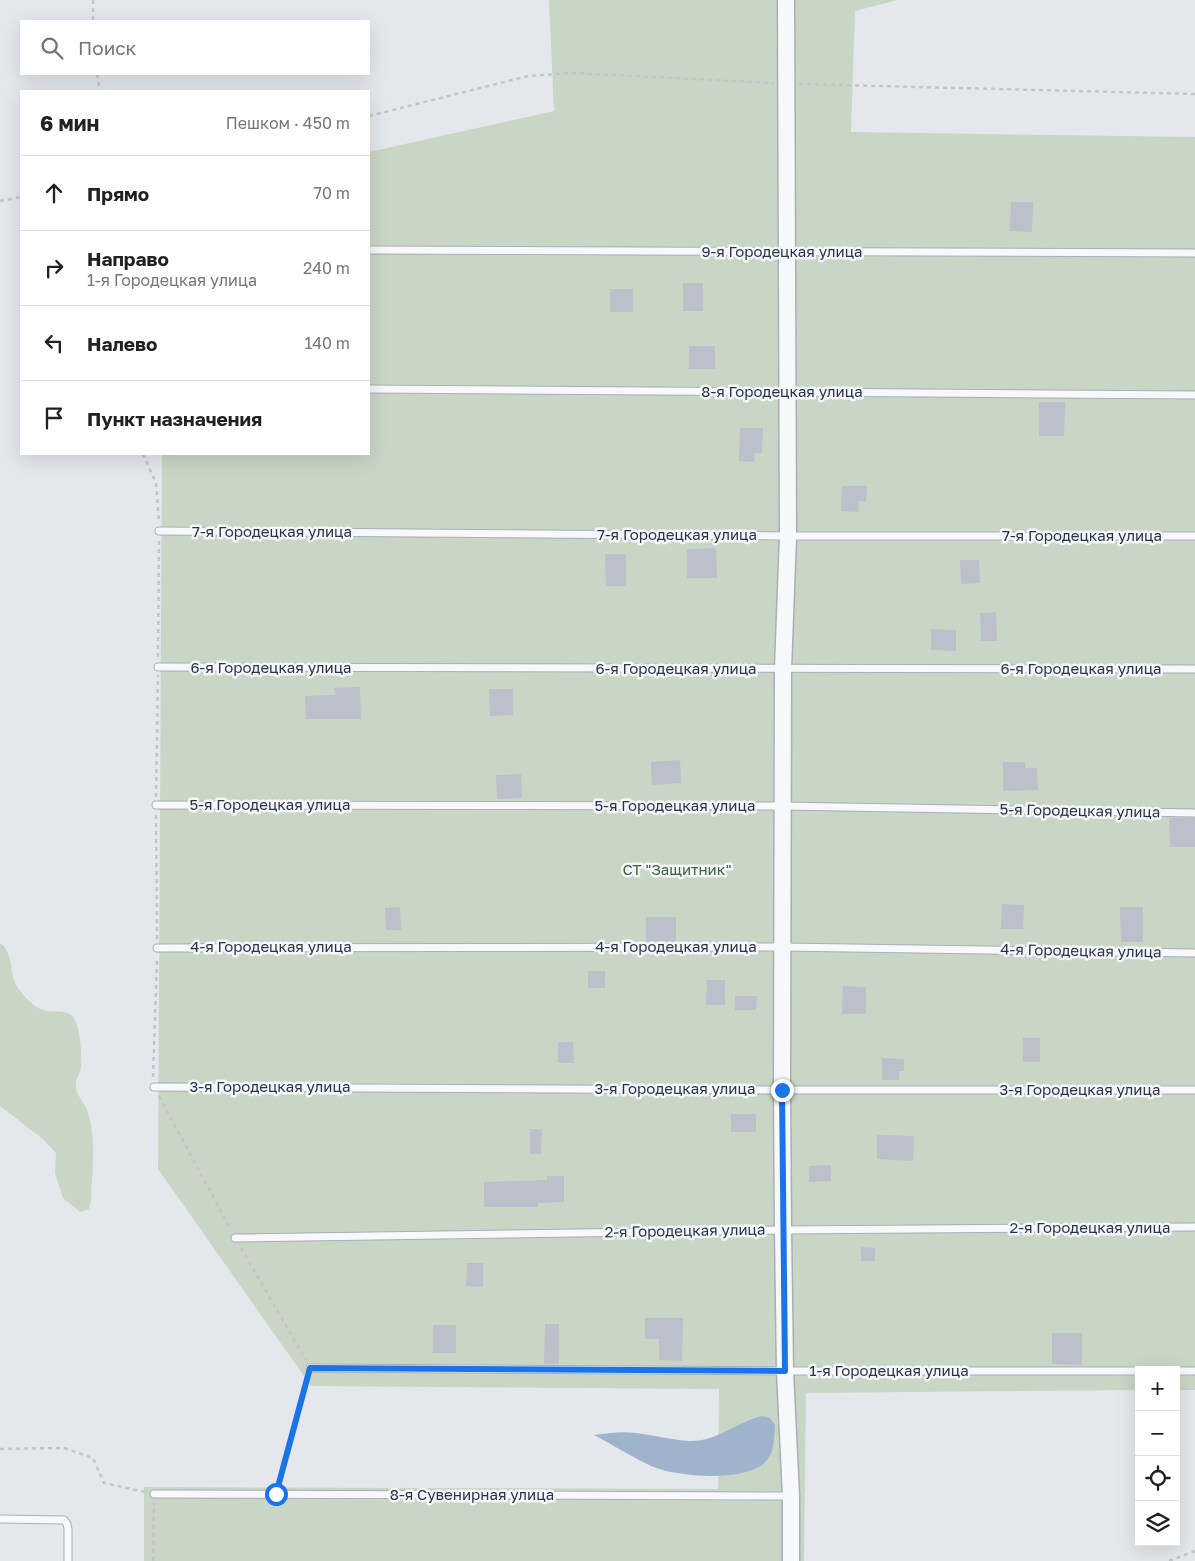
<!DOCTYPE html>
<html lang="ru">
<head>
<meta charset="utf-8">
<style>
  :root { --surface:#fff; --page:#f2f2f2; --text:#202124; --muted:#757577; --line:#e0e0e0 }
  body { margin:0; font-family:"Golos Text",sans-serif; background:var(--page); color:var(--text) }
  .controls { position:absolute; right:15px; bottom:15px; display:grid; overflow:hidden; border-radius:0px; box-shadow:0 5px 20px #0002 }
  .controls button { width:45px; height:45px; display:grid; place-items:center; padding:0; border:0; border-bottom:1px solid var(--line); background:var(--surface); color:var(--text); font:25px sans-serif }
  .stop { position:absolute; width:15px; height:15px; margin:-11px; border:4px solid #1a73e8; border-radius:50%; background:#fff }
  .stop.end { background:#1a73e8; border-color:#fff; box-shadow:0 1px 5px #0008 }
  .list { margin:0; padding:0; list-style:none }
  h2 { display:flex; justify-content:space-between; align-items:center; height:65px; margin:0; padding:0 20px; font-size:21px }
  h2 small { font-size:16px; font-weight:400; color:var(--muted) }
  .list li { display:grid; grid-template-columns:32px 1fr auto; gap:15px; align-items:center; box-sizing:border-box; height:75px; padding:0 20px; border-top:1px solid var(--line) }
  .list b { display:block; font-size:19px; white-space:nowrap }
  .list p { margin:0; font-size:16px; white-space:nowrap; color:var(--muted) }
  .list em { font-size:16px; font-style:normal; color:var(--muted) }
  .icon { flex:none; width:28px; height:28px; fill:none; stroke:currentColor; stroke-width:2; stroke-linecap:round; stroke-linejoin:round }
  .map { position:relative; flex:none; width:1195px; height:1561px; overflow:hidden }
  .search { position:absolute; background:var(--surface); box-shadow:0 5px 20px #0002; left:20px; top:20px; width:350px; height:55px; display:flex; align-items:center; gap:12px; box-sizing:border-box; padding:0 18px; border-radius:0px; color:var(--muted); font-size:19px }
  .panel { position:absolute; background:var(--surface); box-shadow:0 5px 20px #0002; left:20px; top:90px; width:350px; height:365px; border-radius:0px }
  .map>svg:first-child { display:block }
</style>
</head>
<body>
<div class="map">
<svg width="1195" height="1561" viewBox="0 0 1195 1561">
  <rect width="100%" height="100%" fill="#e4e7ec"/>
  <!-- green -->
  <g fill="#c9d6c5">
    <polygon points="549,0 898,0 855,11 851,132 1195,137 1195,1390 1176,1390 1176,1370 1139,1370 1139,1390 806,1393 804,1561 144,1561 144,1487 718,1489 719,1389 311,1386 158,1169 162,454 369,454 369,152 554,111"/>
    <path d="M0,943C15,953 8,975 18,988C24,996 33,1007 43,1010C52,1013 65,1009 72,1016C81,1025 82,1056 81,1068C80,1074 75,1080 76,1086C76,1095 84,1102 87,1110C97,1139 92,1171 91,1200L89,1209L80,1212L63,1198L55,1173L56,1153L44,1140L0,1106Z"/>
  </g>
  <!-- water -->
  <path fill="#9fb4cc" d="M762,1416L770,1418L775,1425C774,1438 775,1455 763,1464C741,1482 676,1477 651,1466C632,1457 613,1445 594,1435C608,1433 622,1431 636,1433C654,1435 672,1440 689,1441C717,1442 736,1422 762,1416Z"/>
  <!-- building -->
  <g fill="#bbc0ca">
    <polygon points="1011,202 1033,202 1032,232 1010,231"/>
    <rect x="683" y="283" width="20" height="28"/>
    <rect x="610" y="289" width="23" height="23"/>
    <rect x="689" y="346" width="26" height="23"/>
    <polygon points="1039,402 1065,402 1064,436 1039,436"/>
    <polygon points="740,428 763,428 762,453 755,453 754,462 739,461"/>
    <polygon points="842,486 867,486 866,502 859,501 858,512 841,511"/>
    <polygon points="716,548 717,578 687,578 687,549"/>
    <polygon points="605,554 626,554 626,586 606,586"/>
    <polygon points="960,560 979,560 980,583 961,584"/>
    <polygon points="996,612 997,641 981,641 980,613"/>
    <polygon points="931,629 956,630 956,651 931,650"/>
    <polygon points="360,687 361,719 306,719 305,696 335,695 334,688"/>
    <polygon points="489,689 513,689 513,715 490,716"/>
    <polygon points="680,760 681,783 652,785 651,762"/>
    <polygon points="1003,762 1025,762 1025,768 1037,768 1038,790 1003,791"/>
    <polygon points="521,774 522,798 497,799 496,775"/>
    <polygon points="1169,818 1195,818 1195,847 1170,847"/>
    <polygon points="1002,904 1024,905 1023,929 1001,929"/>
    <polygon points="400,907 401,930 386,930 385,908"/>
    <polygon points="1120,907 1143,907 1143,942 1121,942"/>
    <polygon points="646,917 676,917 676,942 646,941"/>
    <rect x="588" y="971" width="17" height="17"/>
    <polygon points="707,980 725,980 725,1005 706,1005"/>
    <polygon points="843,986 866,987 866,1014 842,1014"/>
    <polygon points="735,996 757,996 756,1010 735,1010"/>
    <rect x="1023" y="1038" width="17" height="24"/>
    <polygon points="558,1042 573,1042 574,1063 558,1063"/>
    <polygon points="882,1058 904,1059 904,1071 899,1071 899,1080 882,1080"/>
    <rect x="731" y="1114" width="25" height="18"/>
    <polygon points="530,1129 542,1129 541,1154 530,1154"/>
    <polygon points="877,1135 914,1136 913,1161 877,1159"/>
    <polygon points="831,1165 831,1181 809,1182 809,1166"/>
    <polygon points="547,1176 564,1176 564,1202 538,1203 538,1207 484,1207 484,1182 547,1180"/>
    <polygon points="861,1247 875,1248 875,1261 861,1261"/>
    <polygon points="467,1263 483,1263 483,1287 466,1286"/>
    <polygon points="645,1318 683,1318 682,1361 659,1360 659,1339 645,1339"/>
    <polygon points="545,1324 559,1324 559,1364 544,1364"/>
    <rect x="433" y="1325" width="23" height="28"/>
    <polygon points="1052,1333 1082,1333 1082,1365 1052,1364"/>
  </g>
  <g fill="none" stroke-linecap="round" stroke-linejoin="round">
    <defs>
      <g id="service">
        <polyline points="369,250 1195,253"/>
        <polyline points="369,389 1195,395"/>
        <polyline points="159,531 788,536 1195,536"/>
        <polyline points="158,667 1195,669"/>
        <polyline points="156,805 783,806 1195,813"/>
        <polyline points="157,948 783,947 1195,953"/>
        <polyline points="154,1087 782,1090 1195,1090"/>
        <polyline points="235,1238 783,1230 1195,1227"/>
        <polyline points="310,1368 785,1371 1139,1371"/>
        <polyline points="1176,1371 1195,1371"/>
        <polyline points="154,1494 791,1496"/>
        <polyline points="0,1519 64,1520 67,1524 68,1529 68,1561"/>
      </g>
      <polyline id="tertiary" points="786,0 788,536 783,669 782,1090 783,1230 785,1371 791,1496 791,1561"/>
    </defs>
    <!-- service casing -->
    <use href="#service" stroke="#a9aeb7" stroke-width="9"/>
    <!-- tertiary casing -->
    <use href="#tertiary" stroke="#a9aeb7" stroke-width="19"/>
    <!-- path -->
    <g stroke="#c2c5cb" stroke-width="2.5" stroke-dasharray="4 4" stroke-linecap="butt">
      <polyline points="93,0 93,21"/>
      <polyline points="97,74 100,91"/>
      <polyline points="799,84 1195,94"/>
      <polyline points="369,116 528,76 572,73 774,83"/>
      <polyline points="0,201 21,197"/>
      <polyline points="143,454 156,483 159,522"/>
      <polyline points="158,657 159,540"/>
      <polyline points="156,797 158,675"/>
      <polyline points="156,815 157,940"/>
      <polyline points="153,1077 157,958"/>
      <polyline points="159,1096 231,1230"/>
      <polyline points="241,1248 306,1360"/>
      <polyline points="0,1449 64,1448 93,1458 104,1483 145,1492"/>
      <polyline points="278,1485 307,1377"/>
      <polyline points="153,1561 154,1503"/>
      <polyline points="1169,1561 1195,1551"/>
    </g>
    <!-- service -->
    <use href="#service" stroke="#f7f8fa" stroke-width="7"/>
    <!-- tertiary -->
    <use href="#tertiary" stroke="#f7f8fa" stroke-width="16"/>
  </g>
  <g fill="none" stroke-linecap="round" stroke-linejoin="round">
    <!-- route -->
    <polyline stroke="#1a73e8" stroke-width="6" points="276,1494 310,1368 785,1371 782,1090"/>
  </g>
  <g text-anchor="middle" stroke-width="5" stroke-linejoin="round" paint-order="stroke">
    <!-- street labels -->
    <g font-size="15" fill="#2b3445" stroke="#f4f6f9">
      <text x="782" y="257">9-я Городецкая улица</text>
      <text x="782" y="397">8-я Городецкая улица</text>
      <text x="272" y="537">7-я Городецкая улица</text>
      <text x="677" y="540">7-я Городецкая улица</text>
      <text x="1082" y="541">7-я Городецкая улица</text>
      <text x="271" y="673">6-я Городецкая улица</text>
      <text x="676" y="674">6-я Городецкая улица</text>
      <text x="1081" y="674">6-я Городецкая улица</text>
      <text x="270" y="810">5-я Городецкая улица</text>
      <text x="675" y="811">5-я Городецкая улица</text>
      <text transform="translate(1080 811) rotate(1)" y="5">5-я Городецкая улица</text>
      <text x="271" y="952">4-я Городецкая улица</text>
      <text x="676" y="952">4-я Городецкая улица</text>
      <text transform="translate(1081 951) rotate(1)" y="5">4-я Городецкая улица</text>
      <text x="270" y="1092">3-я Городецкая улица</text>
      <text x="675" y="1094">3-я Городецкая улица</text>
      <text x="1080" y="1095">3-я Городецкая улица</text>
      <text x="1090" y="1233">2-я Городецкая улица</text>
      <text transform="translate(685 1231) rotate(-1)" y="5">2-я Городецкая улица</text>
      <text x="889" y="1376">1-я Городецкая улица</text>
      <text x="472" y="1500">8-я Сувенирная улица</text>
    </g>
    <!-- park labels -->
    <g font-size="15" fill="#3f6138" stroke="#f4f6f9">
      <text x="677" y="875">СТ "Защитник"</text>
    </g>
  </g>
</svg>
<div class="controls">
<button>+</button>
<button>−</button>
<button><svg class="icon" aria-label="locate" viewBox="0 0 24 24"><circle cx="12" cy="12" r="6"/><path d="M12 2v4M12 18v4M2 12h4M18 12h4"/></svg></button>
<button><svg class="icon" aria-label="layers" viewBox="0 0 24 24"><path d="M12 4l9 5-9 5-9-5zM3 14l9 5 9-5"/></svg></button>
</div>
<div class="stop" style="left:276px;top:1494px"></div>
<div class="stop end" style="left:782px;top:1090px"></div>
<div class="search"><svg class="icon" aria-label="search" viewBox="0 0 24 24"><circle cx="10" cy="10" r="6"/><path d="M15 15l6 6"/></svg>Поиск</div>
<section class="panel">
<h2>6 мин<small>Пешком · 450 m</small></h2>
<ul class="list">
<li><svg class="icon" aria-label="ahead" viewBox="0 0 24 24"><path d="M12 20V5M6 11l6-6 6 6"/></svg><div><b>Прямо</b></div><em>70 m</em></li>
<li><svg class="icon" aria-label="right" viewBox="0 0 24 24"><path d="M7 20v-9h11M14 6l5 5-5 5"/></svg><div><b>Направо</b><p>1-я Городецкая улица</p></div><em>240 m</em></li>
<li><svg class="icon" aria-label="left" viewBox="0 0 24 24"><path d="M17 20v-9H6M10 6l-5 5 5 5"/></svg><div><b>Налево</b></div><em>140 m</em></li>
<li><svg class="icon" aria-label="arrive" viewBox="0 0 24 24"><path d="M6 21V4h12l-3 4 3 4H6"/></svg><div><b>Пункт назначения</b></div></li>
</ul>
</section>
</div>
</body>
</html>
